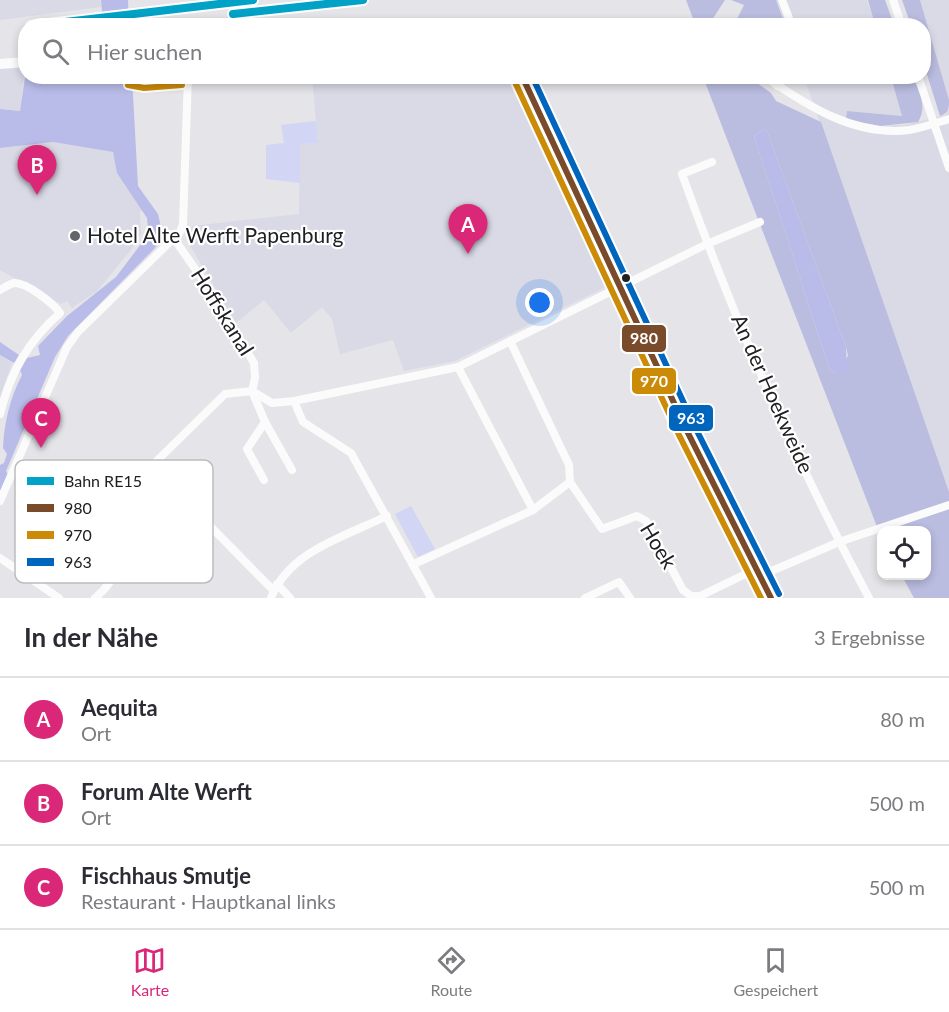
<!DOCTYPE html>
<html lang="de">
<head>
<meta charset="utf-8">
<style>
  :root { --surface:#fff; --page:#f2f2f3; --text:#2b2b33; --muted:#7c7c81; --line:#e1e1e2; --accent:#db2777 }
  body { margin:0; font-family:Lato,sans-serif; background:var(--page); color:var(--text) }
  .controls { position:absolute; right:18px; bottom:18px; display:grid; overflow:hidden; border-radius:12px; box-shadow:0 3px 9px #0003 }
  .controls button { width:54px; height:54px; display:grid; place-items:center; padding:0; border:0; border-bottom:2px solid var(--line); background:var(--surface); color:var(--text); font:30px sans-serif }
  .you { position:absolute; left:540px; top:303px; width:21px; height:21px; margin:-15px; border:4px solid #fff; border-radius:50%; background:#1a73e8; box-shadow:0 0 0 9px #1a73e833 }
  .badge { display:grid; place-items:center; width:39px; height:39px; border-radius:50%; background:var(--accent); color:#fff; font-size:20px; font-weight:700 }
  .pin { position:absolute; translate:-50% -50px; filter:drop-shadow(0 2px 3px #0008) }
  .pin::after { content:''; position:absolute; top:32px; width:21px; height:18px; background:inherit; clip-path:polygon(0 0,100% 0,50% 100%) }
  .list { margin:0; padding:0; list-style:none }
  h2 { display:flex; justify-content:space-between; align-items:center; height:78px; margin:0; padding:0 24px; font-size:26px }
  h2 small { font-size:20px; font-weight:400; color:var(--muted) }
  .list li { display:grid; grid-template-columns:39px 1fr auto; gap:18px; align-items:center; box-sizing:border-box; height:84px; padding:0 24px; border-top:2px solid var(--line) }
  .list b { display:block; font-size:22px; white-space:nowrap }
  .list p { margin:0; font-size:20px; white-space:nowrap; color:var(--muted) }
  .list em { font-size:20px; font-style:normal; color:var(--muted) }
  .icon { flex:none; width:33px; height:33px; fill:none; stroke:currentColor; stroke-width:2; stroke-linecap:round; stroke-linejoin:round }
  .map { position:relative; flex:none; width:949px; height:598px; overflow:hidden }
  .search { position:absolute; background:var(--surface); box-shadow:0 3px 9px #0003; left:18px; right:18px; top:18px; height:66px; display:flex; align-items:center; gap:15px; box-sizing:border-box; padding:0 21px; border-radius:24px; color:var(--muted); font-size:22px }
  .sheet { height:330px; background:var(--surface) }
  nav { display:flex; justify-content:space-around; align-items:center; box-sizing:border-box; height:84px; border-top:2px solid var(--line); background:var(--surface); font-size:16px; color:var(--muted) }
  nav a { display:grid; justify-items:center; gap:3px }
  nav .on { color:var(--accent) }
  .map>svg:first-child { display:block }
</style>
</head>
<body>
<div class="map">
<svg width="949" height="598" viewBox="0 0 949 598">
  <rect width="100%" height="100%" fill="#e4e4e9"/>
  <!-- built -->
  <g fill="#d9dae6">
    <polygon points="0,0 100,0 101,7 0,20"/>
    <polygon points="776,0 867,0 875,25 785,25"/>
    <polygon points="920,0 949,0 949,100"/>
    <polygon points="25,66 20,111 0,109 0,67"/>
    <polygon points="312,77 514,77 612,284 455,361 404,371 393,340 340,354 332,319 322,307 291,333 264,300 236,323 188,242 192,226 299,214 300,144 318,143"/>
    <polygon points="804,77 891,77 903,116 847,111 880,126 905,125 945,115 949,109 949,492"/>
    <polygon points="53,142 113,152 117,173 143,209 140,212 141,233 131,250 97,291 72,308 67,301 61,304 0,270 0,148"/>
    <polygon points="0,355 12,363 0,397"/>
  </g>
  <!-- green -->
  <g fill="#d2d5f3">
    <polygon points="316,121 318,143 300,144 300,183 266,179 266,145 284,143 281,125"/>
    <polygon points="411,506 435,549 418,557 395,514"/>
  </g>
  <!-- forest -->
  <g fill="#babce0" fill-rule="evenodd">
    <polygon points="686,0 725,0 708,26 688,25 694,21"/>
    <polygon points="731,0 776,0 785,25 734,25 744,5"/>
    <polygon points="868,0 885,0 894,25 875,25"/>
    <path d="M902,0H920L949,100C949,108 949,113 940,116L924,65V26L911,25Z"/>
    <path d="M703,77H749L771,93L776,101L821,122L949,492V598H914L902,576H926V530H882L881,537ZM763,130L767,131L846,347L848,356L835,374L829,368L754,136Z"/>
    <path d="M891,77H913C919,92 928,106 918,122L880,126L846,119L847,111L902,116Z"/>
  </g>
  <!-- water -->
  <g fill="#b9bce8">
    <polygon points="101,0 128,0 129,25 103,25"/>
    <path d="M25,77L78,81L83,77H132L138,186L158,214L161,227L160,239L155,248L68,336L55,357L6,471L8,475L0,492V465L4,463L7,454L3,448C4,423 10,398 22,375L20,370L27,358L40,355L38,346L67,316L116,277L144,240L148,229L147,218L117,173L113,152L53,142L0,148V109L20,111Z"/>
    <polygon points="763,130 767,131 846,347 847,370 835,374 829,368 754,136"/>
    <polygon points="0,342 19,355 14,363 0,355"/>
  </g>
  <!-- pier -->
  <g fill="#e4e4e9">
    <polygon points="131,11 131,16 100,19 99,14"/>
    <polygon points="135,76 135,85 82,77"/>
  </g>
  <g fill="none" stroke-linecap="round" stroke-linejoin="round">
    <!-- street -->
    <g stroke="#fbfbfc" stroke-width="8">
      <polyline points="782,0 792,26"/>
      <polyline points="893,0 902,26"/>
      <path d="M764,76C806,105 855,137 909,130C922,128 936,123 949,119"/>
      <polyline points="918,76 949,168"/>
      <polyline points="777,86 784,76"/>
      <path d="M712,162L682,174C734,319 796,462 869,598"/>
      <polyline points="175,240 207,286 254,363 255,378 252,391 265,422 247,449 264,480"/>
      <path d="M0,290C4,288 9,284 14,283C26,282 53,303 60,313C28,341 10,373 0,414"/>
      <polyline points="458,367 533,510"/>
      <polyline points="252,391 272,403 294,401 458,367 707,244 760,222"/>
      <polyline points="294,401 303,422 351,453 431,598"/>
      <polyline points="265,422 292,470"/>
      <polyline points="152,467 274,591"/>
      <polyline points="570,482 602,529 637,516 646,521 683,590 691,596 700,596 756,569"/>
      <polyline points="79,490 115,519"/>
      <polyline points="0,501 67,347 78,332 180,232 183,224 188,76"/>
      <polyline points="0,558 59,598"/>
      <polyline points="414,564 533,510 570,482 569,465 510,341"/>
      <polyline points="760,576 839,542 949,505"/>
      <polyline points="277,584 290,598"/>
      <path d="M95,598C143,558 100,529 124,493L225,394L252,391"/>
      <path d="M271,598C289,551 346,536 387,516"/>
      <polyline points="585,598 619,582 630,598"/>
    </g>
    <!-- secondary -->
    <g stroke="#fbfbfc" stroke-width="10">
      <polyline points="0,64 26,62"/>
      <polyline points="130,76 144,79 181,76"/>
      <polyline points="522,76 687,431 771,598"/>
    </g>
    <defs>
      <polyline id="bus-1" points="522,76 687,431 771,598"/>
      <g id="bus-2">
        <polyline points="514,80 679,435 761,598"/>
        <polyline points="128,85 144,88 182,85"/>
      </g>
      <polyline id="bus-3" points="532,76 695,427 779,594"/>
    </defs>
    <!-- bus-1 casing -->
    <use href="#bus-1" stroke="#fff" stroke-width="10"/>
    <!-- bus-2 casing -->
    <use href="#bus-2" stroke="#fff" stroke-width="10"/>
    <!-- bus-3 casing -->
    <use href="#bus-3" stroke="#fff" stroke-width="10"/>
    <!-- bus-1 -->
    <use href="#bus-1" stroke="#7a4b2a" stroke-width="6"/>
    <!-- bus-2 -->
    <use href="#bus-2" stroke="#cc8b07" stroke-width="6"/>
    <!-- bus-3 -->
    <use href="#bus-3" stroke="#0065bd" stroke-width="6"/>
    <defs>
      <g id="rail-1">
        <polyline points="233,14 363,0"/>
        <polyline points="31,26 253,0"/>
      </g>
    </defs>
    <!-- rail-1 casing -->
    <use href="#rail-1" stroke="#fff" stroke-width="12"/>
    <!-- rail-1 -->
    <use href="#rail-1" stroke="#02a2c6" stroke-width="8"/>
  </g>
  <!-- markers -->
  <circle fill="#656569" stroke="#fff" stroke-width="2" cx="75" cy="236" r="6"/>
  <circle fill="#202024" stroke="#fff" stroke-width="2" cx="626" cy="278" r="5"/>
  <g text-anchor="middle" stroke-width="4.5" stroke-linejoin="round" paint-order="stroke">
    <!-- poi labels -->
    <g font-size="21" fill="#202024" stroke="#fff" text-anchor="start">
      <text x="87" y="243">Hotel Alte Werft Papenburg</text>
    </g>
    <!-- street labels -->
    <g font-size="21" fill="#202024" stroke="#fff">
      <text transform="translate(222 312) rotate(58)" y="7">Hoffskanal</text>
      <text transform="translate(772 394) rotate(66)" y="7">An der Hoekweide</text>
      <text transform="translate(658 546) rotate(59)" y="7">Hoek</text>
    </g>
  </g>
  <!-- legend -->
  <rect x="15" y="460" width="198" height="123" rx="9" fill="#fff" stroke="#bcbcbd" stroke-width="1.5"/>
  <rect x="27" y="477" width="27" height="8" fill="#02a2c6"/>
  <rect x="27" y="504" width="27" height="8" fill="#7a4b2a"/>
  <rect x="27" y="531" width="27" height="8" fill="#cc8b07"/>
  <rect x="27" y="558" width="27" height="8" fill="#0065bd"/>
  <g font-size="16" fill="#202024">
    <text x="64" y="487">Bahn RE15</text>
    <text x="64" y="514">980</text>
    <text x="64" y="541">970</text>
    <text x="64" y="568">963</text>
  </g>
  <g stroke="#fff" stroke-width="2">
    <rect x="621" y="324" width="46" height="29" rx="6" fill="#7a4b2a"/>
    <rect x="631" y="367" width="46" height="28" rx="6" fill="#cc8b07"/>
    <rect x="668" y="404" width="46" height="28" rx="6" fill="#0065bd"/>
  </g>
  <g font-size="16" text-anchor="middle" font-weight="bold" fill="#fff">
    <text x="644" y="344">980</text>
    <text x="654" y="387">970</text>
    <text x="691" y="424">963</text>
  </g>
</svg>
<div class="controls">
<button><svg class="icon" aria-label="locate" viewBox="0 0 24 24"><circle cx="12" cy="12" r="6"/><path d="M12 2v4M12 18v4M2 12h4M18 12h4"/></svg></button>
</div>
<div class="you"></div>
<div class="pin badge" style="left:468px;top:254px">A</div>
<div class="pin badge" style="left:37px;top:195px">B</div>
<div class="pin badge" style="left:41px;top:448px">C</div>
<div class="search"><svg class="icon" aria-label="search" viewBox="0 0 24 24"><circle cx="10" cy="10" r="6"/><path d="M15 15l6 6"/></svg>Hier suchen</div>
</div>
<section class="sheet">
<h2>In der Nähe<small>3 Ergebnisse</small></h2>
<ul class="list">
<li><span class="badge">A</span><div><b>Aequita</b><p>Ort</p></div><em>80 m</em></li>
<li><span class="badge">B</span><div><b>Forum Alte Werft</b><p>Ort</p></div><em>500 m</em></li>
<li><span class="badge">C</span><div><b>Fischhaus Smutje</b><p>Restaurant · Hauptkanal links</p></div><em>500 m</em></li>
</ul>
</section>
<nav>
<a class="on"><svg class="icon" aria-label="map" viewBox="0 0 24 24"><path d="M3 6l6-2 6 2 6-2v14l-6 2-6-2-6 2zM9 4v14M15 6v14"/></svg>Karte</a>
<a><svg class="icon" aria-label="directions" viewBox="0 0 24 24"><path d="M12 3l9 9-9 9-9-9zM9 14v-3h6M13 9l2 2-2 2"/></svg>Route</a>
<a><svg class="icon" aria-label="saved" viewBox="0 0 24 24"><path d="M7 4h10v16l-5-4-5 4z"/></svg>Gespeichert</a>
</nav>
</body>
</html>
